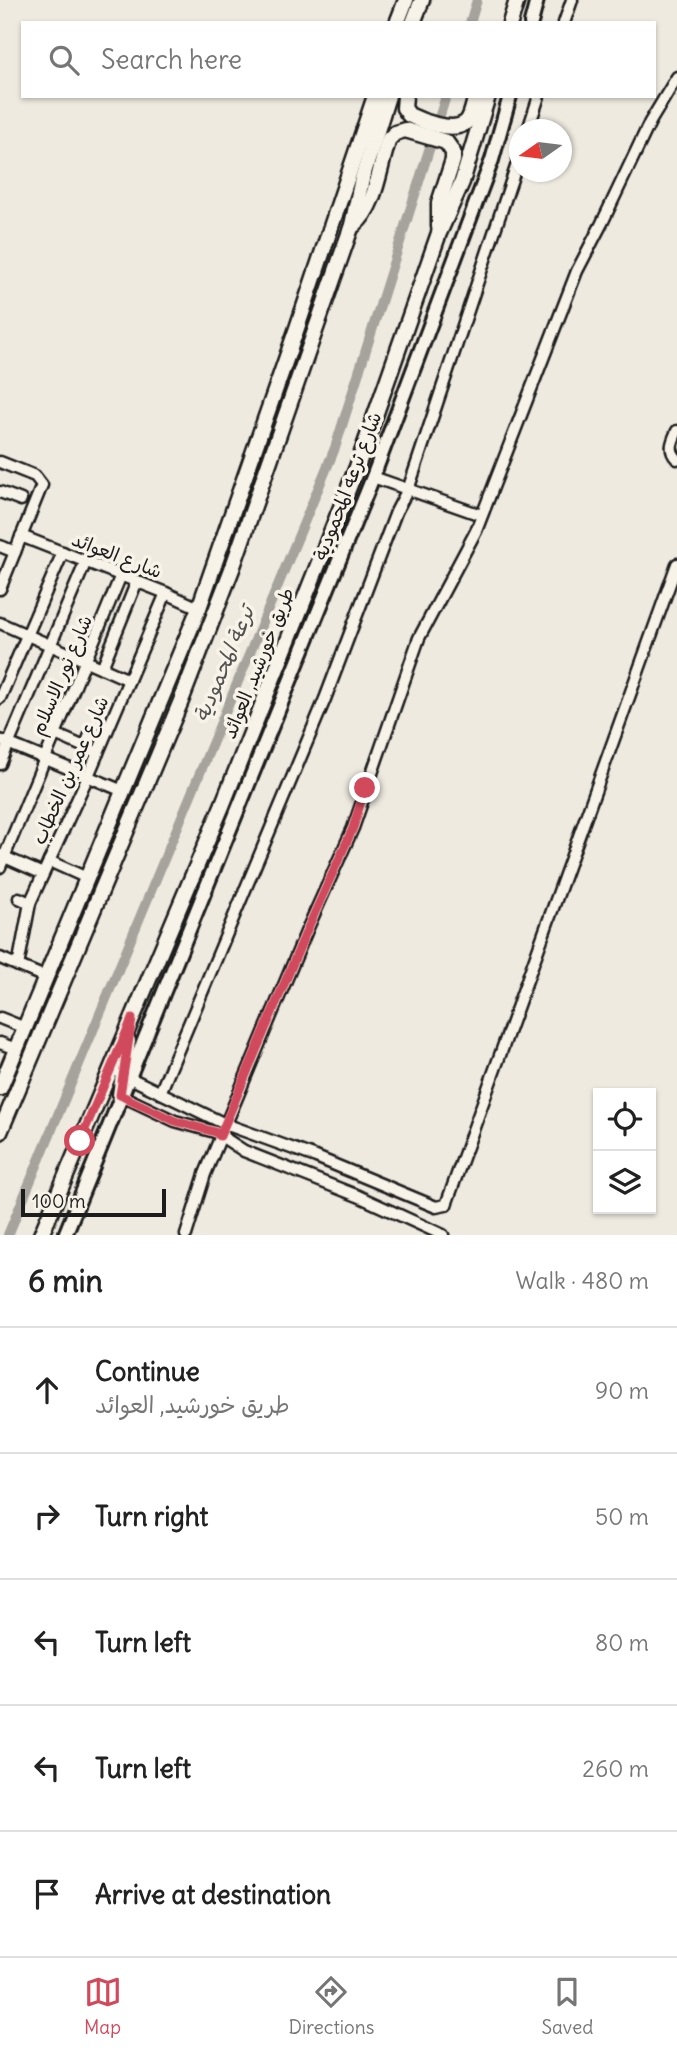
<!DOCTYPE html>
<html lang="en">
<head>
<meta charset="utf-8">
<style>
  :root { --surface:#fff; --page:#f2f2f2; --text:#222; --muted:#767676; --line:#e0e0e0; --accent:#d1495b }
  body { margin:0; font-family:Delius,"Playpen Sans Arabic",sans-serif; background:var(--page); color:var(--text) }
  .controls { position:absolute; right:21px; bottom:21px; display:grid; overflow:hidden; border-radius:0px; box-shadow:0 2px 5px #0004 }
  .controls button { width:63px; height:63px; display:grid; place-items:center; padding:0; border:0; border-bottom:2px solid var(--line); background:var(--surface); color:var(--text); font:35px sans-serif }
  .compass { position:absolute; left:509px; top:119px; width:63px; height:63px; border-radius:50%; background:var(--surface); box-shadow:0 2px 5px #0004; rotate:256deg }
  .scale { position:absolute; left:21px; bottom:18px; width:145px; box-sizing:border-box; padding-left:7px; border:4px solid #1c1c1c; border-top:0; font-size:19px; line-height:24px; white-space:nowrap; color:#1c1c1c; -webkit-text-stroke:5px #f7f3e8; paint-order:stroke }
  .stop { position:absolute; width:21px; height:21px; margin:-16px; border:5px solid #d1495b; border-radius:50%; background:#fff }
  .stop.end { background:#d1495b; border-color:#fff; box-shadow:0 2px 7px #0008 }
  .list { margin:0; padding:0; list-style:none }
  h2 { display:flex; justify-content:space-between; align-items:center; height:91px; margin:0; padding:0 28px; font-size:30px }
  h2 small { font-size:23px; font-weight:400; color:var(--muted) }
  .list li { display:grid; grid-template-columns:46px 1fr auto; gap:21px; align-items:center; box-sizing:border-box; height:126px; padding:0 28px; border-top:2px solid var(--line) }
  .list b { display:block; font-size:26px; white-space:nowrap }
  .list p { margin:0; font-size:23px; white-space:nowrap; color:var(--muted) }
  .list em { font-size:23px; font-style:normal; color:var(--muted) }
  .icon { flex:none; width:38px; height:38px; fill:none; stroke:currentColor; stroke-width:2; stroke-linecap:round; stroke-linejoin:round }
  .map { position:relative; flex:none; width:677px; height:1235px; overflow:hidden }
  .search { position:absolute; background:var(--surface); box-shadow:0 2px 5px #0004; left:21px; right:21px; top:21px; height:77px; display:flex; align-items:center; gap:18px; box-sizing:border-box; padding:0 24px; border-radius:0px; color:var(--muted); font-size:26px }
  .sheet { height:721px; background:var(--surface) }
  nav { display:flex; justify-content:space-around; align-items:center; box-sizing:border-box; height:98px; border-top:2px solid var(--line); background:var(--surface); font-size:19px; color:var(--muted) }
  nav a { display:grid; justify-items:center; gap:4px }
  nav .on { color:var(--accent) }
  .map>svg:first-child { display:block }
</style>
</head>
<body>
<div class="map">
<svg width="677" height="1235" viewBox="0 0 677 1235">
  <rect width="100%" height="100%" fill="#eeeae0"/>
  <filter id="ink" filterUnits="userSpaceOnUse"><feTurbulence type="fractalNoise" baseFrequency=".0143" numOctaves="2"/><feDisplacementMap in="SourceGraphic" scale="14" xChannelSelector="R" yChannelSelector="G"/><feConvolveMatrix kernelMatrix="1 2 1 2 8 2 1 2 1" color-interpolation-filters="sRGB"/></filter>
  <g filter="url(#ink)">
    <g fill="none" stroke-linecap="round" stroke-linejoin="round">
      <!-- canal -->
      <g stroke="#a6a39d" stroke-width="10">
        <polyline points="470,23 477,0"/>
        <polyline points="8,1235 335,448 446,96"/>
      </g>
      <defs>
        <g id="minor">
          <polyline points="564,23 572,0"/>
          <polyline points="528,130 539,96"/>
          <path d="M677,431C672,442 668,450 677,459"/>
          <polyline points="0,462 35,476 42,485 0,589"/>
          <polyline points="373,477 481,515"/>
          <polyline points="0,492 21,500"/>
          <polyline points="21,536 166,593 199,608"/>
          <polyline points="0,546 15,552"/>
          <polyline points="0,623 129,680"/>
          <polyline points="102,668 137,581"/>
          <polyline points="0,698 63,552"/>
          <polyline points="55,734 98,753"/>
          <polyline points="0,740 123,791"/>
          <polyline points="85,747 92,730"/>
          <polyline points="0,764 86,561"/>
          <polyline points="0,855 43,874"/>
          <polyline points="49,861 87,878"/>
          <polyline points="0,867 121,575"/>
          <polyline points="19,898 30,903"/>
          <polyline points="0,958 45,977"/>
          <polyline points="18,966 30,903 88,776 166,593"/>
          <polyline points="0,1018 25,1028"/>
          <polyline points="0,1043 16,1049"/>
          <polyline points="128,1077 225,1124 316,1157 436,1207 446,1205 677,564"/>
          <polyline points="160,1093 325,699 396,512 409,487 520,155"/>
          <polyline points="120,1095 175,1121 215,1132 244,1151 358,1196 443,1235"/>
          <polyline points="186,1235 205,1174 307,930 353,828 419,638 476,531 577,271 602,223 650,122 677,77"/>
        </g>
        <g id="tertiary">
          <polyline points="531,23 537,0"/>
          <polyline points="65,1235 373,477 492,160 510,96"/>
        </g>
        <g id="secondary">
          <polyline points="397,23 406,0"/>
          <polyline points="413,23 422,0"/>
          <polyline points="510,23 517,0"/>
          <path d="M405,96L404,108L409,115C421,121 452,133 465,123C472,118 473,104 476,96"/>
          <path d="M354,225C377,206 379,166 389,139L395,133L405,130L446,142L453,152V160L439,203V227"/>
          <polyline points="0,1088 199,608 297,328 375,96"/>
          <polyline points="120,1095 128,1041"/>
          <polyline points="0,1132 181,701 232,569 352,225 362,179 388,96"/>
          <polyline points="41,1235 222,806 357,467 439,233 462,182 488,96"/>
        </g>
      </defs>
      <!-- minor casing -->
      <use href="#minor" stroke="#1c1c1c" stroke-width="15"/>
      <!-- tertiary casing -->
      <use href="#tertiary" stroke="#1c1c1c" stroke-width="18"/>
      <!-- secondary casing -->
      <use href="#secondary" stroke="#1c1c1c" stroke-width="19"/>
      <!-- minor -->
      <use href="#minor" stroke="#f7f3e8" stroke-width="10"/>
      <!-- tertiary -->
      <use href="#tertiary" stroke="#f7f3e8" stroke-width="12"/>
      <!-- secondary -->
      <use href="#secondary" stroke="#f7f3e8" stroke-width="14"/>
    </g>
  </g>
  <g fill="none" stroke-linecap="round" stroke-linejoin="round" filter="url(#ink)">
    <!-- route -->
    <polyline stroke="#d1495b" stroke-width="9" points="80,1141 132,1019 120,1095 175,1121 215,1132 220,1136 307,930 353,828 365,788"/>
  </g>
  <g text-anchor="middle" stroke-width="7" stroke-linejoin="round" paint-order="stroke">
    <!-- street labels -->
    <g font-size="19" fill="#1c1c1c" stroke="#f7f3e8">
      <text transform="translate(347 486) rotate(-69)" y="7">شارع ترعه المحمودية</text>
      <text transform="translate(117 555) rotate(21)" y="7">شارع العوائد</text>
      <text transform="translate(258 663) rotate(-68)" y="7">طريق خورشيد, العوائد</text>
      <text transform="translate(61 675) rotate(-67)" y="7">شارع نور الاسلام</text>
      <text transform="translate(70 770) rotate(-66)" y="7">شارع عمر بن الخطاب</text>
    </g>
    <!-- water labels -->
    <g font-size="21" font-style="italic" fill="#535250" stroke="#f7f3e8">
      <text transform="translate(224 664) rotate(-67)" y="7">ترعة المحمودية</text>
    </g>
  </g>
</svg>
<div class="controls">
<button><svg class="icon" aria-label="locate" viewBox="0 0 24 24"><circle cx="12" cy="12" r="6"/><path d="M12 2v4M12 18v4M2 12h4M18 12h4"/></svg></button>
<button><svg class="icon" aria-label="layers" viewBox="0 0 24 24"><path d="M12 4l9 5-9 5-9-5zM3 14l9 5 9-5"/></svg></button>
</div>
<svg class="compass" viewBox="-18 -18 36 36"><path d="M0-13l5 13h-10z" fill="#e53935"/><path d="M0 13l5-13h-10z" fill="#767676"/></svg>
<div class="scale">100 m</div>
<div class="stop" style="left:80px;top:1141px"></div>
<div class="stop end" style="left:365px;top:788px"></div>
<div class="search"><svg class="icon" aria-label="search" viewBox="0 0 24 24"><circle cx="10" cy="10" r="6"/><path d="M15 15l6 6"/></svg>Search here</div>
</div>
<section class="sheet">
<h2>6 min<small>Walk · 480 m</small></h2>
<ul class="list">
<li><svg class="icon" aria-label="ahead" viewBox="0 0 24 24"><path d="M12 20V5M6 11l6-6 6 6"/></svg><div><b>Continue</b><p>طريق خورشيد, العوائد</p></div><em>90 m</em></li>
<li><svg class="icon" aria-label="right" viewBox="0 0 24 24"><path d="M7 20v-9h11M14 6l5 5-5 5"/></svg><div><b>Turn right</b></div><em>50 m</em></li>
<li><svg class="icon" aria-label="left" viewBox="0 0 24 24"><path d="M17 20v-9H6M10 6l-5 5 5 5"/></svg><div><b>Turn left</b></div><em>80 m</em></li>
<li><svg class="icon" aria-label="left" viewBox="0 0 24 24"><path d="M17 20v-9H6M10 6l-5 5 5 5"/></svg><div><b>Turn left</b></div><em>260 m</em></li>
<li><svg class="icon" aria-label="arrive" viewBox="0 0 24 24"><path d="M6 21V4h12l-3 4 3 4H6"/></svg><div><b>Arrive at destination</b></div></li>
</ul>
</section>
<nav>
<a class="on"><svg class="icon" aria-label="map" viewBox="0 0 24 24"><path d="M3 6l6-2 6 2 6-2v14l-6 2-6-2-6 2zM9 4v14M15 6v14"/></svg>Map</a>
<a><svg class="icon" aria-label="directions" viewBox="0 0 24 24"><path d="M12 3l9 9-9 9-9-9zM9 14v-3h6M13 9l2 2-2 2"/></svg>Directions</a>
<a><svg class="icon" aria-label="saved" viewBox="0 0 24 24"><path d="M7 4h10v16l-5-4-5 4z"/></svg>Saved</a>
</nav>
</body>
</html>
